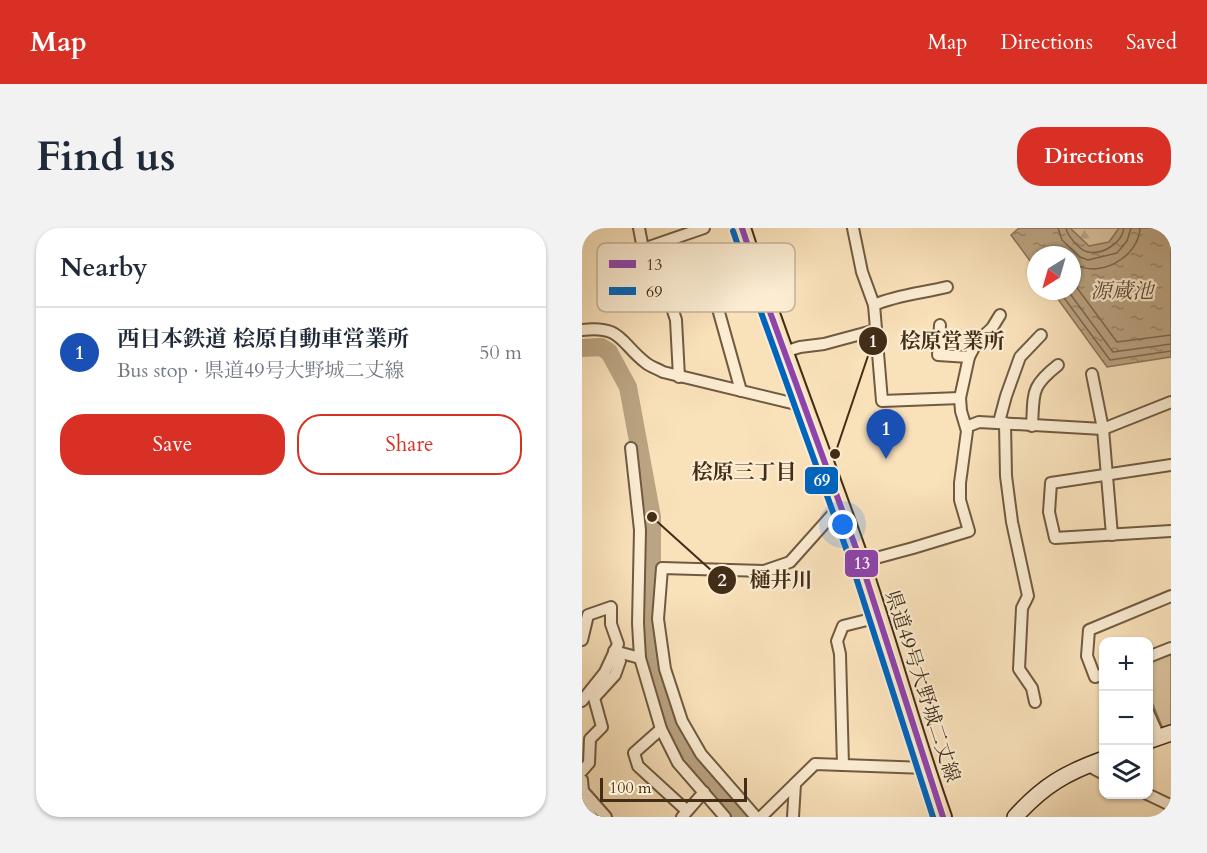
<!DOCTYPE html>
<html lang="en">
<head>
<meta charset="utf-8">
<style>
  :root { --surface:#fff; --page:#f2f2f3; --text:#1f2937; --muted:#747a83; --line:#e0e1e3; --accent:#d93025 }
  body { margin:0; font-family:Cardo,"Noto Serif JP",serif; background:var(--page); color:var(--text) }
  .controls { position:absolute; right:18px; bottom:18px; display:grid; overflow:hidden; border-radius:12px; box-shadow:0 2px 4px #0004 }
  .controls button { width:54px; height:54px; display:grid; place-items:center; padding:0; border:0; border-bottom:2px solid var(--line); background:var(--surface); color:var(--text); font:30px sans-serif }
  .compass { position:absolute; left:445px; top:18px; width:54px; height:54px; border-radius:50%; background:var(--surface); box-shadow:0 2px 4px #0004; rotate:217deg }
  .scale { position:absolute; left:18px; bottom:15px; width:147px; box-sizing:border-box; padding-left:6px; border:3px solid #422d17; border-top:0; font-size:16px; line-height:21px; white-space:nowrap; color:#422d17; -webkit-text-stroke:4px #fbecd2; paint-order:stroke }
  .you { position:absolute; left:261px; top:297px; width:21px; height:21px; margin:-15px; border:4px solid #fff; border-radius:50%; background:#1a73e8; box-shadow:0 0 0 9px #1a73e833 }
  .badge { display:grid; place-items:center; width:39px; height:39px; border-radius:50%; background:var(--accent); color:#fff; font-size:20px; font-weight:700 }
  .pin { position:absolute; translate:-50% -50px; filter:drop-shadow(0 2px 3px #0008) }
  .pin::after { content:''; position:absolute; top:32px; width:21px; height:18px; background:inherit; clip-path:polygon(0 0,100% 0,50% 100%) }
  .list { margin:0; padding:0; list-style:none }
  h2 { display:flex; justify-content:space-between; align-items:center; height:78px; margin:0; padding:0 24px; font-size:26px }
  h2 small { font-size:20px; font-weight:400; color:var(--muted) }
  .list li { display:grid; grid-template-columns:39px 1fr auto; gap:18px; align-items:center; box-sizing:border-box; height:90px; padding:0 24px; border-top:2px solid var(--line) }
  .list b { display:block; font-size:22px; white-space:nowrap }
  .list p { margin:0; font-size:20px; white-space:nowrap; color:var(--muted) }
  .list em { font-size:20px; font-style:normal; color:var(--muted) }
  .actions { display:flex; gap:12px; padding:18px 24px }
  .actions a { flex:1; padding:14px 0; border:2px solid var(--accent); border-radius:24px; text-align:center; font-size:21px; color:var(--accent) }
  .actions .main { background:var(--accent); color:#fff }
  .icon { flex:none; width:33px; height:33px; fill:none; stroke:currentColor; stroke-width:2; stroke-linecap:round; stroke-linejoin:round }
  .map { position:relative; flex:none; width:589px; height:589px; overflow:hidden; border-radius:24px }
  header { display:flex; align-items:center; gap:36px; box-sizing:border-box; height:84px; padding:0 30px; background:var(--accent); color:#fff }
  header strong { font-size:28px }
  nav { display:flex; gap:33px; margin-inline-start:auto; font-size:21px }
  .intro { display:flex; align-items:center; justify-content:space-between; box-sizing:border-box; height:144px; padding:0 36px }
  h1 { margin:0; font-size:42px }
  .button { padding:15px 27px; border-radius:24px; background:var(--accent); color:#fff; font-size:21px; font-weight:700 }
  main { display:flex; gap:36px; padding:0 36px }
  aside { flex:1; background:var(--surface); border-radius:24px; box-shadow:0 2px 4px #0004 }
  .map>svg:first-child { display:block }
</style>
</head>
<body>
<header>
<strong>Map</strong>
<nav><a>Map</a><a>Directions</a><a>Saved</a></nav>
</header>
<div class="intro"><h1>Find us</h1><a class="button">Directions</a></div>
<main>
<aside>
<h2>Nearby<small></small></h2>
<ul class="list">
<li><span class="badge" style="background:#1a4fb4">1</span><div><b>西日本鉄道 桧原自動車営業所</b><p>Bus stop · 県道49号大野城二丈線</p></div><em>50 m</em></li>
</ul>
<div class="actions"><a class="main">Save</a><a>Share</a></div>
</aside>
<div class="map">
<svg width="589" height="589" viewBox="0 0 589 589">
  <defs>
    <pattern id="forest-firs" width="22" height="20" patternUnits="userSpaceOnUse" patternTransform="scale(1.5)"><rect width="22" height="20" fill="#dac29e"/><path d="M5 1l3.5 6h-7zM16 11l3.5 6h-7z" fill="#bca787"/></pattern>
    <pattern id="water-ripples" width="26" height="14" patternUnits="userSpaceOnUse" patternTransform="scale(1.5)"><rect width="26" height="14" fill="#bba483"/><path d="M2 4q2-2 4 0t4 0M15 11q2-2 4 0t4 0" fill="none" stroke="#9a866a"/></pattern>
  </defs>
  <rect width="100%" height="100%" fill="#f9e1ba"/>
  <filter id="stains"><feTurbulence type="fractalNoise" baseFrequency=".00333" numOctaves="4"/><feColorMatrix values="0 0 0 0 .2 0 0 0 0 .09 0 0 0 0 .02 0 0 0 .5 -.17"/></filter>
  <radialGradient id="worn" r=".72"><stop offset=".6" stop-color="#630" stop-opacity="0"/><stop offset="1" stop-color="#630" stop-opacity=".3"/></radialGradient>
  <!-- forest -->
  <polygon fill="url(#forest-firs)" stroke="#8e785a" stroke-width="1.5" points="476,0 574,0 530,19 500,25"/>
  <!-- green -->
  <polygon fill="#dac29e" stroke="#8e785a" stroke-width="1.5" points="589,424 589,498 581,501 567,467 567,433"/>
  <!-- water -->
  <polygon fill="url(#water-ripples)" stroke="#8b7458" stroke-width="1.5" points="437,0 488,0 507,18 527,14 537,0 589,0 589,129 525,139 470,63 490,63 490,27 454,27 454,41 429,7"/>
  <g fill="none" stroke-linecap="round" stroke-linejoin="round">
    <!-- shore -->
    <g stroke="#7e684d" stroke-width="1.5">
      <polyline points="476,0 480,12 498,29 506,32 535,25 545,13 549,0"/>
      <path d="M484,0C485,7 498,23 506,24C521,27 540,15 542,0"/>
      <path d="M490,34C514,53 557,30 558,0"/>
      <polyline points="490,53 535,114 589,107"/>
      <polyline points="477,63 528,132 589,123"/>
      <polyline points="486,63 531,124 589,116"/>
    </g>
    <!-- river -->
    <polyline stroke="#bba483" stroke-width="18" points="0,120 19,119 27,124 46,159 70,289 70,425 88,491 122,550 157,589"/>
    <defs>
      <g id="street">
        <polyline points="57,0 61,21 122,0"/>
        <polyline points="271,0 280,44 292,77 300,173 378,170"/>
        <polyline points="61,21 66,38 82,55 94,92 97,149"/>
        <polyline points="82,55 126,45 159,163"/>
        <path d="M292,77C315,67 341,65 365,59"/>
        <polyline points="358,97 356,127 387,129"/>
        <path d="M0,102C40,97 38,115 64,135C69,139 76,141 81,144L222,178"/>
        <polyline points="202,124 218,119 242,116 294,102"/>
        <polyline points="510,146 521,201 530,307"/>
        <polyline points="417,194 424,168 438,129 459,107"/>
        <polyline points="423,195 424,248 430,294 446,368 440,380 437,441 450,460 453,474"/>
        <path d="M450,198C452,165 448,159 476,137"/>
        <polyline points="384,199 397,194 521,201 589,174"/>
        <polyline points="49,220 58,302 56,395 58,430 79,501 96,535 143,589"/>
        <polyline points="589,237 469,255 467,284 473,310 589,303"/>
        <polyline points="279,334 331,320 387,303 378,272 378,255 385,203 379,183 378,170 387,129 395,114 410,100 418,87"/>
        <polyline points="0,412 6,387 29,379 29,396 36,416 23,444 0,473"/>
        <polyline points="32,423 58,430"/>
        <polyline points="566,429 589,420"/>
        <polyline points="522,446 513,449 505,428 507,402 589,368"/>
        <polyline points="566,484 577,509"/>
        <polyline points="79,501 52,525 56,538 104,582"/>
        <polyline points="261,537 258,426 255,413 261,398 297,389"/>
        <polyline points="505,537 522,546"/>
        <polyline points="0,543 7,535 8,511 20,499 12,470 33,447 38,433"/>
        <polyline points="0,552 1,563 24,589"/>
        <polyline points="565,566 586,576"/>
        <polyline points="0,573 10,589"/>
        <polyline points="100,589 122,564"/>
        <polyline points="174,589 119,526 100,493 83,441 76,391 80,340 182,343 208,334 258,278"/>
        <polyline points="179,589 233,536 344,540"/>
        <polyline points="211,589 213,556"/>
      </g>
      <g id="secondary">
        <polyline points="566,513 589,505"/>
        <path d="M433,589C461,558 483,545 522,531"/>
      </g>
      <path id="primary" d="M160,0C196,113 240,222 279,334C308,418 331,505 361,589"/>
    </defs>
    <!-- street casing -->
    <use href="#street" stroke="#705a40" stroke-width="14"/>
    <!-- secondary casing -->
    <use href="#secondary" stroke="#422d17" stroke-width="18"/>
    <!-- primary casing -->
    <use href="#primary" stroke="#422d17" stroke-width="20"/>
    <!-- street -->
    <use href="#street" stroke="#fbecd2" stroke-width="10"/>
    <!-- secondary -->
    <use href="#secondary" stroke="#fbecd2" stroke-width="15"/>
    <!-- primary -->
    <use href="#primary" stroke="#f9e1ba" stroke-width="16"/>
    <defs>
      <polyline id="bus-1" points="160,0 188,84 279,334 361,589"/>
      <polyline id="bus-2" points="151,3 180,87 270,337 351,589"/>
    </defs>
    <!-- bus-1 casing -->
    <use href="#bus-1" stroke="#fbecd2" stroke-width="10"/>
    <!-- bus-2 casing -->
    <use href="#bus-2" stroke="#fbecd2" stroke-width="10"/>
    <!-- bus-1 -->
    <use href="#bus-1" stroke="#8e44ad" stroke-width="6"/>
    <!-- bus-2 -->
    <use href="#bus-2" stroke="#0065bd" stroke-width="6"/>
  </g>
  <g text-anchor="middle" stroke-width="4.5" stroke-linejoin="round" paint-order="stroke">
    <!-- street labels -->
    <g font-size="20" fill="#422d17" stroke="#fbecd2">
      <text transform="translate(341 458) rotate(72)" y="7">県道49号大野城二丈線</text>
    </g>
    <!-- water labels -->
    <g font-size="21" font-style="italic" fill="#604b32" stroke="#fbecd2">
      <text x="540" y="70">源蔵池</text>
    </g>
    <!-- neighbourhood labels -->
    <g font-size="21" font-weight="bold" fill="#422d17" stroke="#fbecd2">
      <text x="162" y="251">桧原三丁目</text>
    </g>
  </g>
  <!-- legend -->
  <rect x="15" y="15" width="198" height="69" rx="9" fill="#fbecd2" stroke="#c4b39a" stroke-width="1.5"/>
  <rect x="27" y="32" width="27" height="8" fill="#8e44ad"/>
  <rect x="27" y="59" width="27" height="8" fill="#0065bd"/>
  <g font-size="16" fill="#422d17">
    <text x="64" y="42">13</text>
    <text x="64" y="69">69</text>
  </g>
  <!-- callouts -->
  <path fill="none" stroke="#422d17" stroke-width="2" d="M253 226L291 113M70 289L140 352"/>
  <g fill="#422d17" stroke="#fbecd2" stroke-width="2">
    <circle cx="253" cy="226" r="6"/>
    <circle cx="70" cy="289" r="6"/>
    <circle cx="291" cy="113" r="15"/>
    <circle cx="140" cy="352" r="15"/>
  </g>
  <g font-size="18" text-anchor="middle" font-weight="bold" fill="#fff">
    <text x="291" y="119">1</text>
    <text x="140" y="358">2</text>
  </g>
  <g font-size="21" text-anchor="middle" font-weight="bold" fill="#422d17" stroke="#fbecd2" stroke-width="4.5" stroke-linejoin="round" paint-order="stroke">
    <text x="370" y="120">桧原営業所</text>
    <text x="199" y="359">樋井川</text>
  </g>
  <g stroke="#fbecd2" stroke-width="2">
    <rect x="222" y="238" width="35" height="29" rx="6" fill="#0065bd"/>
    <rect x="262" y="321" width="35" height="29" rx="6" fill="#8e44ad"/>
  </g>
  <g font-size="16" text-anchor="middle" font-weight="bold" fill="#fff">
    <text x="240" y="258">69</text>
    <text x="280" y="341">13</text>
  </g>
  <rect width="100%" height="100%" filter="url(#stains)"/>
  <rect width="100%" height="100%" fill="url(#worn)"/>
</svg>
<div class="controls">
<button>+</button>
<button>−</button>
<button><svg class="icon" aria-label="layers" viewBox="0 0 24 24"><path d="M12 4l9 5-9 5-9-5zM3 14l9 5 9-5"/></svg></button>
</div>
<svg class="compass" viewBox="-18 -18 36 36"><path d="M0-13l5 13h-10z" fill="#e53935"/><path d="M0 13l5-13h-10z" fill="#747a83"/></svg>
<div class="scale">100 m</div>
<div class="you"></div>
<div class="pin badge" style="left:304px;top:231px;background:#1a4fb4">1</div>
</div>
</main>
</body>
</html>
